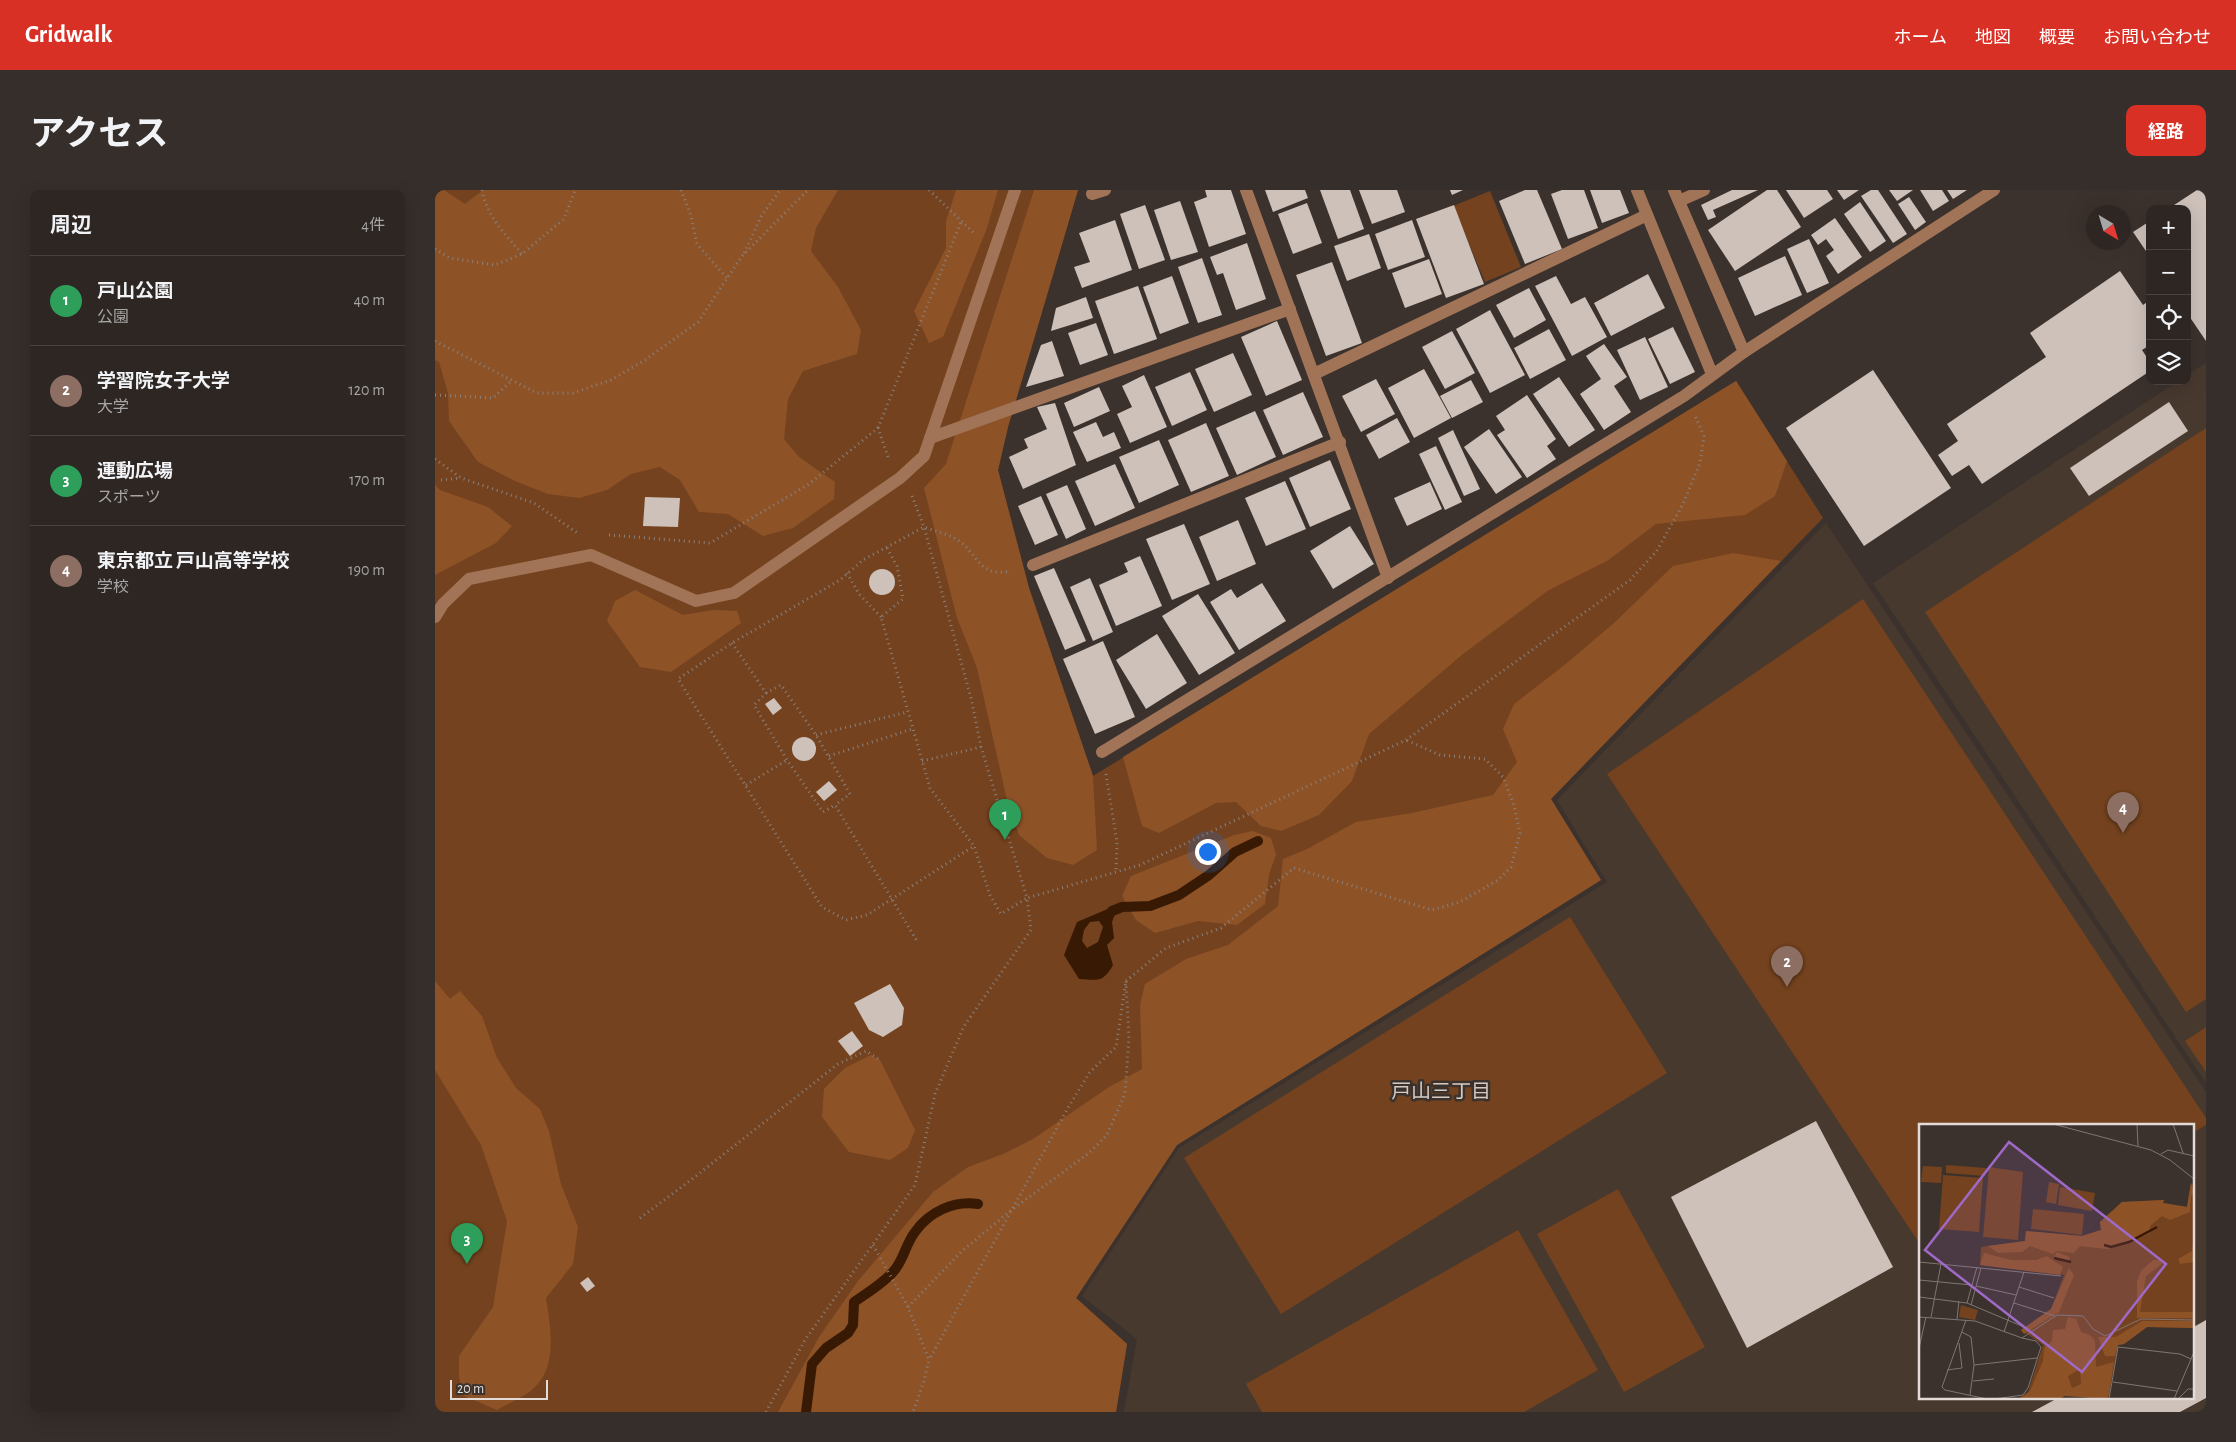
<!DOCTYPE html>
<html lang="ja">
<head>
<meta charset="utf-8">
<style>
  :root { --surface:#2d2622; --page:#352e2a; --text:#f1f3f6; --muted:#a7a5a5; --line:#484340; --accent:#d93025 }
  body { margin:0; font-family:"Alegreya Sans","Noto Sans JP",sans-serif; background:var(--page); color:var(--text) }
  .controls { position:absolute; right:15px; top:15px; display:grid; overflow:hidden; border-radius:10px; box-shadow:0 5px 20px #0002 }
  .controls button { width:45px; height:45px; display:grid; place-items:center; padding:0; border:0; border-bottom:1px solid var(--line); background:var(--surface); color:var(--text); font:25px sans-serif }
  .compass { position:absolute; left:1651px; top:15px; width:45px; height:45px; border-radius:50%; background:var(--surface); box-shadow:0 5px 20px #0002; rotate:142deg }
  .scale { position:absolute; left:15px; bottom:12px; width:98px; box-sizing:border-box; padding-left:5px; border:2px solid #e2dbd8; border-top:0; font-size:14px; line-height:18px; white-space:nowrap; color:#e2dbd8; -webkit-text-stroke:4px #3c322d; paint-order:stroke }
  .you { position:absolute; left:772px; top:661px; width:18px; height:18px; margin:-12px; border:4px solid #fff; border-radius:50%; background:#1a73e8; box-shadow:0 0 0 8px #1a73e833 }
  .badge { display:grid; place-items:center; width:32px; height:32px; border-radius:50%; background:var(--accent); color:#fff; font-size:16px; font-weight:700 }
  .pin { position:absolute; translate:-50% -41px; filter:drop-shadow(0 1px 2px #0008) }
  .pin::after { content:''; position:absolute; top:26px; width:18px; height:15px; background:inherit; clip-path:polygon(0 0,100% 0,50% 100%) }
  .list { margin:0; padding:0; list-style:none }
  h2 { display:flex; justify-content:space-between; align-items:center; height:65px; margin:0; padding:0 20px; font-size:21px }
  h2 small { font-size:16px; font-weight:400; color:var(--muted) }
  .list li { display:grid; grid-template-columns:32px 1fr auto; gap:15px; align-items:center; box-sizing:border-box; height:90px; padding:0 20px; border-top:1px solid var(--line) }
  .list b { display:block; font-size:19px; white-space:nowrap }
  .list p { margin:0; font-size:16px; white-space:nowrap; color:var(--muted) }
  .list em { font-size:16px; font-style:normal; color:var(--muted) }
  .icon { flex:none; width:28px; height:28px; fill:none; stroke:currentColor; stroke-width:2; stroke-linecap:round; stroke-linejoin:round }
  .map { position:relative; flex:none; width:1771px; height:1222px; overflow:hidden; border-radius:10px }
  header { display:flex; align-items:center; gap:30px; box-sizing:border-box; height:70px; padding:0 25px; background:var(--accent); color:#fff }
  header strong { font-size:24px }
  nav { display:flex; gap:28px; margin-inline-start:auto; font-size:18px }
  .intro { display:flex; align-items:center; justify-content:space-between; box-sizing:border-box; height:120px; padding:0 30px }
  h1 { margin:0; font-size:35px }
  .button { padding:12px 22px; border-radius:10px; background:var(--accent); color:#fff; font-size:18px; font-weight:700 }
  main { display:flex; gap:30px; padding:0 30px }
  aside { flex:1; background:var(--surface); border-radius:10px; box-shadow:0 5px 20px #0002 }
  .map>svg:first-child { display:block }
</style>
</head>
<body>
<header>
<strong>Gridwalk</strong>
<nav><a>ホーム</a><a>地図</a><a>概要</a><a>お問い合わせ</a></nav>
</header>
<div class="intro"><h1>アクセス</h1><a class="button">経路</a></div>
<main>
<aside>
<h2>周辺<small>4件</small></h2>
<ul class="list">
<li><span class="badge" style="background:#2e9e5b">1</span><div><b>戸山公園</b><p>公園</p></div><em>40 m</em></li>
<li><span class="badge" style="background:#8d6e63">2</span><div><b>学習院女子大学</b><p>大学</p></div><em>120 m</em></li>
<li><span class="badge" style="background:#2e9e5b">3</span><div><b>運動広場</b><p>スポーツ</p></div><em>170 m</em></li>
<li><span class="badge" style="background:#8d6e63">4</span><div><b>東京都立 戸山高等学校</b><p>学校</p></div><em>190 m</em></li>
</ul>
</aside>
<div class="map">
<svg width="1771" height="1222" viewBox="0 0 1771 1222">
  <rect width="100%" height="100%" fill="#3c322d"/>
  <!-- built -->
  <g fill="#48392f" fill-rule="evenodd">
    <polygon points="1771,173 1771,893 1438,393 1743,191 1752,191 1752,185"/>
    <path d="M1391,333L1771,902V1222H689L702,1149L647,1106L744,958L1172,692L1122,610ZM1485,936H1757V1208H1485Z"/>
  </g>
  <!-- green -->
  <g fill="#74421e">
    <polygon points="0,0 643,0 573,237 563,280 594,398 658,586 1301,191 1388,328 1116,609 1166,690 742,955 641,1108 692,1154 681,1222 0,1222"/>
    <polygon points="1055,1 1086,77 1050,92 1018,16"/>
    <polygon points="1771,238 1771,809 1751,822 1490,422"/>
    <polygon points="1428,409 1771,928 1771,935 1757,943 1757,936 1485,936 1485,1054 1172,584"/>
    <polygon points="1135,727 1232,883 846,1124 749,968"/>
    <polygon points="1771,837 1771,882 1750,851"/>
    <polygon points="1183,999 1270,1157 1189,1202 1102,1044"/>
    <polygon points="1083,1040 1163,1180 1089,1222 827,1222 811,1194"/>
  </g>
  <!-- forest -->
  <g fill="#8e5227">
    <polygon points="0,0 9,0 30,14 48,0 403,0 381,38 376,61 403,97 426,140 422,164 368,181 353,209 349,249 364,267 400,292 399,309 358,338 328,346 293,324 264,322 245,290 225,277 196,284 172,300 144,308 113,304 80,291 43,272 14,231 13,203 4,172 0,170"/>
    <polygon points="521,0 563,0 552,38 508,147 494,153 479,121 511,58 511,31"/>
    <polygon points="599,0 643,0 573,237 563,280 594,398 658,586 662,660 638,675 612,668 584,645 572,610 542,478 522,428 489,298 511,274"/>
    <polygon points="1301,191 1352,271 1340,306 1310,325 1221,334 1172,371 1114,400 1028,464 934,544 917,591 884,625 846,641 826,636 801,612 781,613 724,643 707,636 688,567"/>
    <polygon points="0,295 5,300 53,317 77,336 61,353 0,385"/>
    <polygon points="1298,363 1346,371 1116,609 1166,690 742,955 641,1108 692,1154 681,1222 343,1222 384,1147 423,1091 498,1002 533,977 568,964 598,949 674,897 707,879 705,815 710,794 751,769 793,755 843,716 848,669 874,658 921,632 977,623 1058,605 1082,572 1068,539 1079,514 1127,477 1179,433 1238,376"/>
    <polygon points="200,400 248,425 278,420 302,421 306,433 236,482 205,477 172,431 180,411"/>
    <polygon points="818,641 836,648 841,664 834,685 830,714 802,735 763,731 720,743 701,730 687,706 696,686 799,645"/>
    <path d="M0,791L15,809L25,801L47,826L62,868L81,898L105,919L114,941L126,994L143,1037L138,1074L111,1108C116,1141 124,1181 93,1203C84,1209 72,1214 62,1220L27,1205L24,1186V1166L58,1117L72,1031L46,955L0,880Z"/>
    <polygon points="436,865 445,870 480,940 473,958 455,970 414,962 387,927 389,899 410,878"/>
  </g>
  <!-- water -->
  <path fill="#381903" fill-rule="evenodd" d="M675,718L680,724L677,732L679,748L672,755L678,775C668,793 663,790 644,789L629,765L642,732ZM664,731L668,737L663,752L652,758L647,751L649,740L655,732Z"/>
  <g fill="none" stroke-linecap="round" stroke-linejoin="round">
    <!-- stream -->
    <g stroke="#381903" stroke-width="10">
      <polyline points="677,721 687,717 715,716 744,705 774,685 800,662 823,651"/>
      <path d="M371,1222L377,1174L391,1158L413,1143L418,1135L419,1112C432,1103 447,1094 458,1082C469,1070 470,1055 480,1042C494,1022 519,1010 543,1014"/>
    </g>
  </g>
  <!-- building -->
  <g fill="#cdc1ba">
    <polygon points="770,0 796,0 811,44 774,57 759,12 772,7"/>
    <polygon points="830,0 870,0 873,8 838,22"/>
    <polygon points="885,0 915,0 929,39 903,49"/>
    <polygon points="924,0 962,0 970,22 937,34"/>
    <polygon points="1015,0 1028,0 1017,5"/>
    <polygon points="1090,0 1102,0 1127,59 1090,74 1064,11"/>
    <polygon points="1127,0 1149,0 1163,38 1133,49 1116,4"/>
    <polygon points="1155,0 1185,0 1194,23 1167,33"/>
    <polygon points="1297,0 1323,0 1278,20 1281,27 1273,30 1266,15"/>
    <polygon points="1332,0 1342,0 1366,37 1300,81 1273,40"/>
    <polygon points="1351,0 1392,0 1398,9 1369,28"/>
    <polygon points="1402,0 1424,0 1409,10"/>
    <polygon points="1436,0 1443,0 1472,44 1458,53 1426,6"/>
    <polygon points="1454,0 1478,0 1462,11"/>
    <polygon points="1485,0 1507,0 1514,11 1498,21"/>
    <polygon points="1512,0 1532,0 1518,9"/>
    <polygon points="1762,0 1771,0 1771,151 1752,123 1752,19 1733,19"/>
    <polygon points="1474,7 1491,32 1480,40 1463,14"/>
    <polygon points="745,11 763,62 736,70 719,20"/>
    <polygon points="1425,12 1451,51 1435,62 1409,24"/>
    <polygon points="872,13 887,53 858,64 843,24"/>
    <polygon points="710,15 730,70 704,79 685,24"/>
    <polygon points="1019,15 1049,94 1011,108 981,29"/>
    <polygon points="1400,28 1427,67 1403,84 1391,66 1399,60 1391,49 1383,55 1376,45"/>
    <polygon points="680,30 697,80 647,98 639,77 655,72 644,43"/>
    <polygon points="977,30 990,67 953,80 940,44"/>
    <polygon points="1715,31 1715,67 1698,42"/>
    <polygon points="934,44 946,78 912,91 899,56"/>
    <polygon points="1374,49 1394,93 1372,103 1352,59"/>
    <polygon points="812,53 831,109 801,120 788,83 782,85 775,67"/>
    <polygon points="1350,66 1367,105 1320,126 1303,88"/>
    <polygon points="767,68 787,125 763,133 743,77"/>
    <polygon points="994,69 1007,104 970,118 957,83"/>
    <polygon points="897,72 927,153 891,166 861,85"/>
    <polygon points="1685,81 1708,115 1715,110 1715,155 1707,160 1715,172 1715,181 1547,294 1534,275 1517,286 1503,265 1523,251 1512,234 1611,167 1595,143"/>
    <polygon points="1213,84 1230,118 1176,146 1159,113"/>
    <polygon points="737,86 754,133 725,144 708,97"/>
    <polygon points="1121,86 1136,114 1150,107 1172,147 1137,166 1100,96"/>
    <polygon points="703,96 722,149 679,164 660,111"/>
    <polygon points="1094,98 1111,130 1079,148 1061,115"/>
    <polygon points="651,107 658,128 616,141 621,118"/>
    <polygon points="1055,120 1090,185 1055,203 1021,139"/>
    <polygon points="842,131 867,190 831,206 806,147"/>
    <polygon points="661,133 673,165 645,175 633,143"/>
    <polygon points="1238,137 1260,182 1235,194 1213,149"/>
    <polygon points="1114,139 1131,170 1095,189 1079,158"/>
    <polygon points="1017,141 1040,183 1010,199 987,157"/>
    <polygon points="1210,147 1233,197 1205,210 1182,160"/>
    <polygon points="617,151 629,186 591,197 606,155"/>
    <polygon points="1169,154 1192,187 1179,196 1196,222 1169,240 1145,204 1166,189 1151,166"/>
    <polygon points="798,163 817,205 779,222 760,179"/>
    <polygon points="989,179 1016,228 979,248 953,198"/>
    <polygon points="1438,180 1516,298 1429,356 1351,238"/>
    <polygon points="755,182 772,220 737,236 720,197"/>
    <polygon points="709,185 732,237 695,253 682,224 697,217 687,196"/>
    <polygon points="1124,187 1160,240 1134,257 1098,204"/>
    <polygon points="941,189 960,224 926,242 907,206"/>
    <polygon points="1036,190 1048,212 1017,228 1005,206"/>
    <polygon points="664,197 675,221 639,237 629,213"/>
    <polygon points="868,202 888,247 848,265 828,220"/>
    <polygon points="1092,205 1121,249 1112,256 1121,269 1092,288 1062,245 1070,240 1061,226"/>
    <polygon points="1734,212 1753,241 1654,306 1635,278"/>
    <polygon points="620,213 641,275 588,299 574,267 593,258 589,249 612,239 602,217"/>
    <polygon points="820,221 841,267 802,285 781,238"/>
    <polygon points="962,228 975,252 944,269 931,245"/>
    <polygon points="661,232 668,247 679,242 686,258 652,272 638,242"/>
    <polygon points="771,233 794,286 756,302 733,250"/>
    <polygon points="1054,239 1087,287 1061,304 1029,257"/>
    <polygon points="1018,240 1045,299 1029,306 1003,248"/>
    <polygon points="724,250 744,295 704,313 684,267"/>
    <polygon points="1001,256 1027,312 1010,320 984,264"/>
    <polygon points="895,270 916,319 875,337 854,288"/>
    <polygon points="680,274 700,318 660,336 640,291"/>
    <polygon points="850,291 871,339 831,356 810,308"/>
    <polygon points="995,292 1007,319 972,336 959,308"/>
    <polygon points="632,295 651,339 631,349 611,304"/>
    <polygon points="606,306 623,345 600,355 583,316"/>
    <polygon points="210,307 245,308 243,337 208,336"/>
    <polygon points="803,330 821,374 782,391 764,347"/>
    <polygon points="749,334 775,394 737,410 711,349"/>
    <polygon points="915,336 939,374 898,399 875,361"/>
    <polygon points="705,366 727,416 681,436 664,395 693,382 689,373"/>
    <polygon points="619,378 651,451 630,460 599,386"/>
    <circle cx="447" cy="392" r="13"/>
    <polygon points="655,388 678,442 658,451 635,397"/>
    <polygon points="827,393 851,431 804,460 775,412 796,399 802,408"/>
    <polygon points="763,404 800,463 764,485 727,426"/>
    <polygon points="722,444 752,493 711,519 681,470"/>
    <polygon points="668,451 700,527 660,544 628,469"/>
    <polygon points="339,508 347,518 338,525 330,514"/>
    <circle cx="369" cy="559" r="12"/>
    <polygon points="394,591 402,600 389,611 381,602"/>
    <polygon points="455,794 469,818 467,835 448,847 434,840 419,813"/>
    <polygon points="417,841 428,856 415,866 403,851"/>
    <polygon points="1381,931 1458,1077 1312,1158 1236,1007"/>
    <polygon points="153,1087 160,1096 152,1102 145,1093"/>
    <polygon points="1771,1130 1771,1208 1745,1222 1597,1222 1623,1208 1757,1208 1757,1138"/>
  </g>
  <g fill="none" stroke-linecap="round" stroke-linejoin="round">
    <!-- path -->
    <g stroke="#89817d" stroke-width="3" stroke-dasharray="1 4" stroke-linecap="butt">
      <path d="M47,0C52,27 70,44 87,64"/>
      <polyline points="246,0 255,23 262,54 292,88"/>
      <polyline points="494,0 540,44"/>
      <polyline points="0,59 15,68 60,75 87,64 129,29 140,0"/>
      <polyline points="309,63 327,25 345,0"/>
      <polyline points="0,151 102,203 138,203 176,190 210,170 263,132 307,66 373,0"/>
      <polyline points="0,205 58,208 76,191"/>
      <polyline points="443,238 526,32"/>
      <polyline points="0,269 26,288 99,313 144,344"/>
      <polyline points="6,290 25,288"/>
      <polyline points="477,306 489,337 536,508 546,557 592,708 705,675 971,550 1195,390 1221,362 1247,316 1265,273 1269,246 1260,226"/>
      <polyline points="174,345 275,353 374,294 443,238 453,267"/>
      <polyline points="452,358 462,376 468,409 446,427 495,598 539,656"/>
      <polyline points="412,383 424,404 446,427"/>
      <polyline points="297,453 331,503 319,515 352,570 388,622 400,615 482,751"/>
      <polyline points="331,503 346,495 381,545 415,604 400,615"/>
      <polyline points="381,545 472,522"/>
      <polyline points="394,566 477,539"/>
      <polyline points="487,571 546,557"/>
      <polyline points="671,584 682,652 681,682"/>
      <polyline points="311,595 352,570"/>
      <polyline points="691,791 731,758 786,738 859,678 997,720 1025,712 1063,690 1076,677 1085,643 1079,615 1068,587 1050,569 1005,565 971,550"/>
      <polyline points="205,1028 256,990 403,874 431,861 445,870"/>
      <polyline points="438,1055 473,1117 494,1170 489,1191 478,1222"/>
      <polyline points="473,1117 527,1061 574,1022 654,963 672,945 690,903 694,848 691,791 681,857 655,882 634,916 494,1170"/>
      <path d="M331,1222L370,1150L480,995L500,904L529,836L596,740L592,708L566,724L555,705L539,656L432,725L411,730L387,717L243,489L297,453L405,390L428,370L489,337C499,341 510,343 519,348C542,359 542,389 576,381"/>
    </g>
    <!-- minor -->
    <g stroke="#a27457" stroke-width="12">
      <polyline points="811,0 953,388"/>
      <polyline points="1202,0 1277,184"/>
      <polyline points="1239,0 1309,162"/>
      <polyline points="657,4 670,0"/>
      <polyline points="1244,11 1269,0"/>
      <polyline points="879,184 1212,25"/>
      <polyline points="495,248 855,119"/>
      <polyline points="598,375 905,252"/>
      <polyline points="0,427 8,414 34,389 156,365 261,411 299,403 465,288 489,266 580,0"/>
      <polyline points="667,562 1249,206 1309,162 1559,0"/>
    </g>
  </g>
  <g text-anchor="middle" stroke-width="5" stroke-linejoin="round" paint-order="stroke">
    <!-- neighbourhood labels -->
    <g font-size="20" fill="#d5c9c1" stroke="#3c322d">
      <text x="1006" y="908">戸山三丁目</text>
    </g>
  </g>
  <!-- overview -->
  <g transform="translate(1484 934)">
    <rect width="275" height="275" fill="#3c322d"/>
    <path d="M27,41L67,44L66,52L27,49ZM4,42L23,43L22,59L2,58ZM70,43L104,48L99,116L64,113ZM24,51L64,54L60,108L20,105ZM130,58L140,60L137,80L127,78ZM272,59L275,62V204L228,203L205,220L199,221L189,275L139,271L138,275H98L109,268L124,221L102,206L132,185L145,151L61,141L62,123L106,117L107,107L163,112L182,106L181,98L203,78L245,76L244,79L268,83ZM141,63L176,69L173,87L139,81ZM114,85L165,90L163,111L112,105ZM42,181L59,186L56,196L40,193Z" fill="#74421e"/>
    <path d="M272,59L275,70L272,72L271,88L251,96L243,92L231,102V109L208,120L188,125L161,122L155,129L138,127L134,130L111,122L103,128L79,129L69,122L106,117L107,107L163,112L182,106L181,98L203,78L245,76L244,79L268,83ZM275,112V138L261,140L259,135L273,127ZM138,128L150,133L151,138L134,135ZM65,129L92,136H117L128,132L144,143L141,151L61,141ZM234,136H241L243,140L227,152L221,188H275V194H218V157L222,147ZM150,144L155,151L140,188L105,210L102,206L132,185ZM149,193L157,195L162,208L171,211L176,217L177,243L195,238L190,271L187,275L146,272L140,275H101L111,267L124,237L125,224L133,217L134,206L146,205ZM161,245L162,260L153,264L149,252ZM223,197H274L275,204L228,203L205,220L199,221L196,232H186L179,213H197Z" fill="#8e5227" fill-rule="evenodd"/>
    <path fill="none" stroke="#381903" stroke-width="2.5" d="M185,121L192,123L210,118L238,103M135,134L152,138"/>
    <path fill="none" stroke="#7e7671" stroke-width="1" d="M134,0L232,26L251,36L275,55M218,0L219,22M254,0L264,29M242,30L249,26L275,32M0,138L142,152M0,156L53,161M57,162L97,171M100,163L135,174M0,173L48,179L58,143M48,179L105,203M95,179L136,192M52,181L62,144M0,193L56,197L103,214L138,191L164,192L174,205L186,212L222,195L275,196M12,193L22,140M38,195L40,177M47,196L23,263L26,266L68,275M43,208L52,213L55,241L51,271M85,208L105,148M0,224L7,193M55,241L118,234M28,246L43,244L40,219M54,257L75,255M194,258L258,267M75,275L104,271L109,264L122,223L117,217L103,214M190,275L199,223L261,230L272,235M255,275L275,228M259,275L269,265H275"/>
    <path fill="#9f69c8" fill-opacity="0.15" stroke="#9f69c8" stroke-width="2.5" d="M90,18L247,140L163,248L6,126Z"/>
    <rect width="275" height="275" fill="none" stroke="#e2dbd8" stroke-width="2.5"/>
  </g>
</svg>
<div class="controls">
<button>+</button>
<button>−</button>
<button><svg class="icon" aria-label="locate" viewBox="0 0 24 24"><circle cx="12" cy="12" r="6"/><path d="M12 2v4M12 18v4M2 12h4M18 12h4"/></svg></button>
<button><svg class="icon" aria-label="layers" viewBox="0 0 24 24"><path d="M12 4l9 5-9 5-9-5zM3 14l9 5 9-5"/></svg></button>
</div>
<svg class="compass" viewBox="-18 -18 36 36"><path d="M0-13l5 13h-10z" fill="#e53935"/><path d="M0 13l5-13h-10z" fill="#a7a5a5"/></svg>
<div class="scale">20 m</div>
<div class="you"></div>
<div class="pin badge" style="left:570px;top:650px;background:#2e9e5b">1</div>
<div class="pin badge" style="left:1352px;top:797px;background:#8d6e63">2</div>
<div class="pin badge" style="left:32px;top:1074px;background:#2e9e5b">3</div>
<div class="pin badge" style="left:1688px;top:643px;background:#8d6e63">4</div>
</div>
</main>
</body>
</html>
